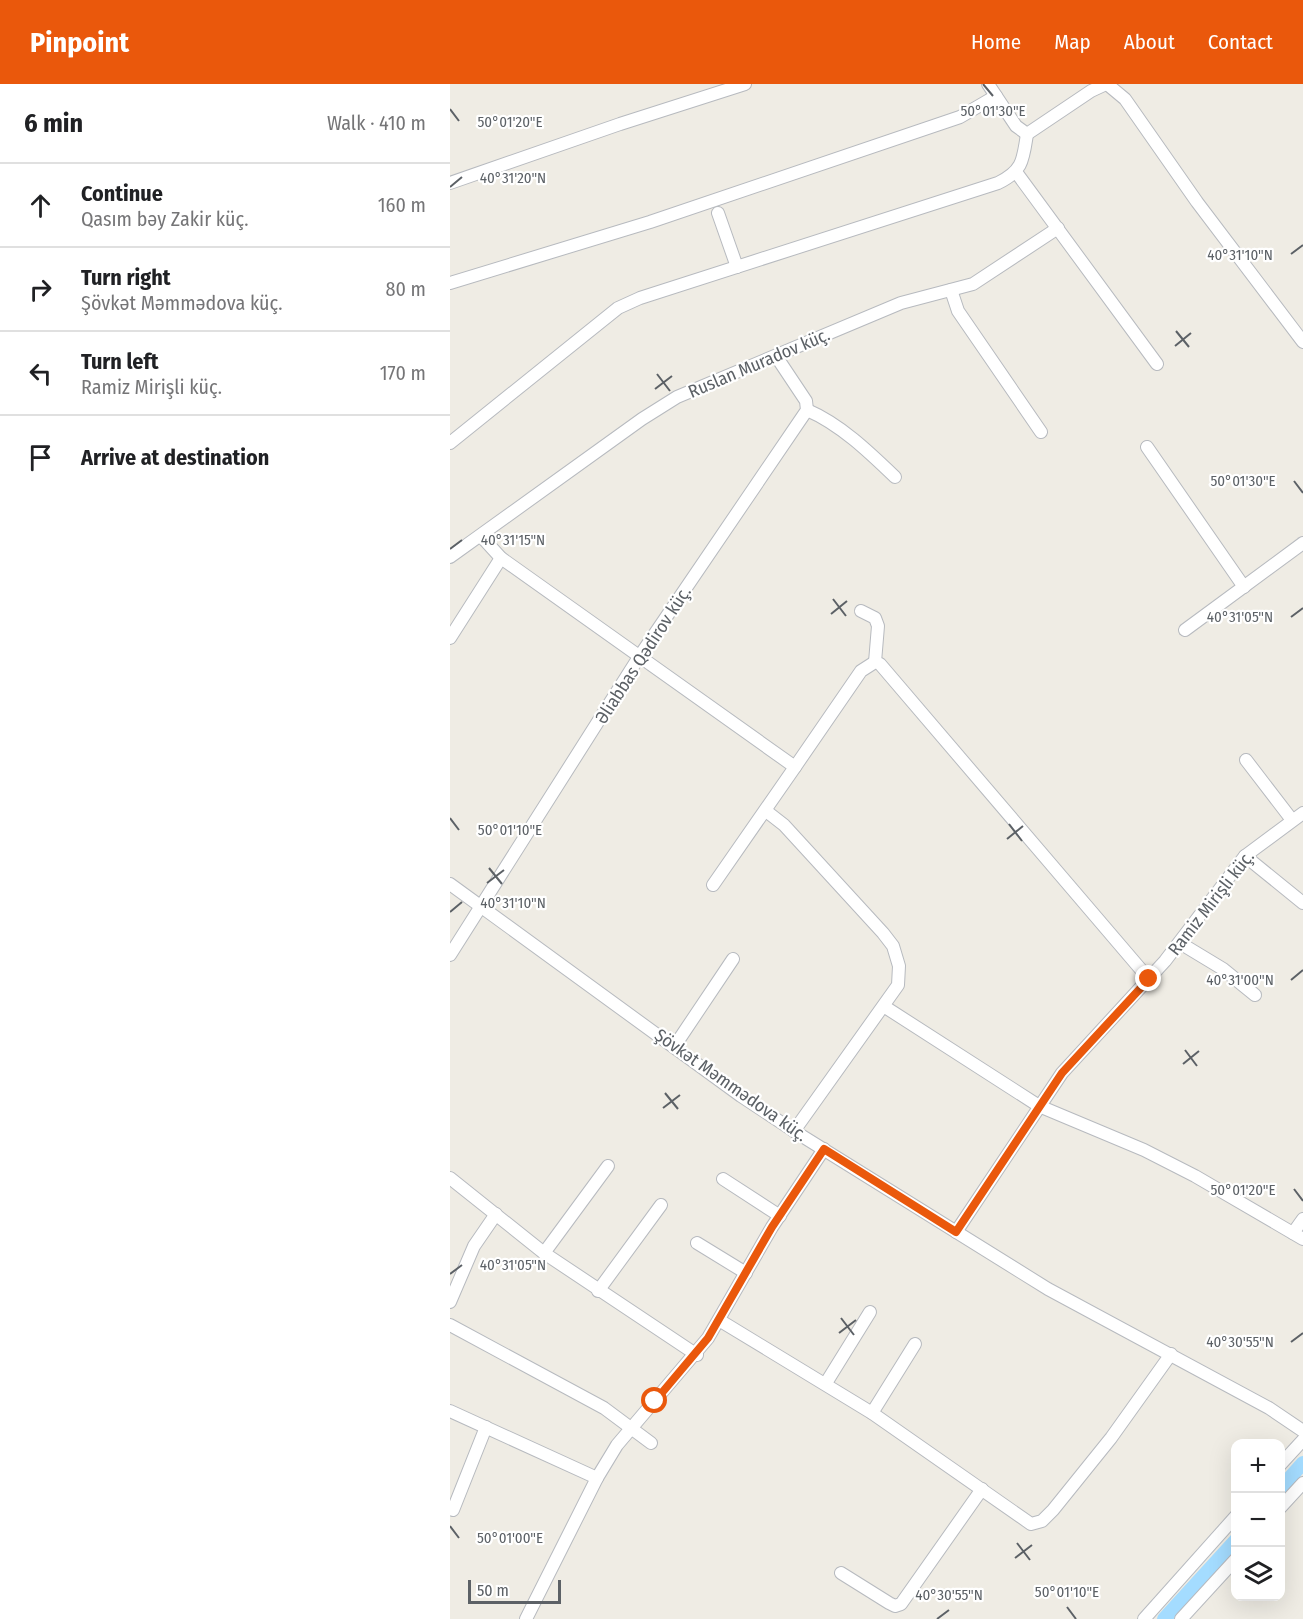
<!DOCTYPE html>
<html lang="en">
<head>
<meta charset="utf-8">
<style>
  :root { --surface:#fff; --page:#f6f6f6; --text:#202124; --muted:#757577; --line:#e0e0e0; --accent:#ea580c }
  body { margin:0; font-family:"Fira Sans Condensed",sans-serif; background:var(--page); color:var(--text) }
  .controls { position:absolute; right:18px; bottom:18px; display:grid; overflow:hidden; border-radius:12px; box-shadow:0 6px 24px #0002 }
  .controls button { width:54px; height:54px; display:grid; place-items:center; padding:0; border:0; border-bottom:2px solid var(--line); background:var(--surface); color:var(--text); font:30px sans-serif }
  .scale { position:absolute; left:18px; bottom:15px; width:93px; box-sizing:border-box; padding-left:6px; border:3px solid #5c6166; border-top:0; font-size:16px; line-height:21px; white-space:nowrap; color:#5c6166; -webkit-text-stroke:4px #fff; paint-order:stroke }
  .stop { position:absolute; width:18px; height:18px; margin:-14px; border:4px solid #ea580c; border-radius:50%; background:#fff }
  .stop.end { background:#ea580c; border-color:#fff; box-shadow:0 2px 6px #0008 }
  .list { margin:0; padding:0; list-style:none }
  h2 { display:flex; justify-content:space-between; align-items:center; height:78px; margin:0; padding:0 24px; font-size:26px }
  h2 small { font-size:20px; font-weight:400; color:var(--muted) }
  .list li { display:grid; grid-template-columns:39px 1fr auto; gap:18px; align-items:center; box-sizing:border-box; height:84px; padding:0 24px; border-top:2px solid var(--line) }
  .list b { display:block; font-size:22px; white-space:nowrap }
  .list p { margin:0; font-size:20px; white-space:nowrap; color:var(--muted) }
  .list em { font-size:20px; font-style:normal; color:var(--muted) }
  .icon { flex:none; width:33px; height:33px; fill:none; stroke:currentColor; stroke-width:2; stroke-linecap:round; stroke-linejoin:round }
  .map { position:relative; flex:none; width:853px; height:1535px; overflow:hidden }
  header { display:flex; align-items:center; gap:36px; box-sizing:border-box; height:84px; padding:0 30px; background:var(--accent); color:#fff }
  header strong { font-size:28px }
  nav { display:flex; gap:33px; margin-inline-start:auto; font-size:21px }
  main { display:flex }
  aside { flex:1; background:var(--surface) }
  .map>svg:first-child { display:block }
</style>
</head>
<body>
<header>
<strong>Pinpoint</strong>
<nav><a>Home</a><a>Map</a><a>About</a><a>Contact</a></nav>
</header>
<main>
<aside>
<h2>6 min<small>Walk · 410 m</small></h2>
<ul class="list">
<li><svg class="icon" aria-label="ahead" viewBox="0 0 24 24"><path d="M12 20V5M6 11l6-6 6 6"/></svg><div><b>Continue</b><p>Qasım bəy Zakir küç.</p></div><em>160 m</em></li>
<li><svg class="icon" aria-label="right" viewBox="0 0 24 24"><path d="M7 20v-9h11M14 6l5 5-5 5"/></svg><div><b>Turn right</b><p>Şövkət Məmmədova küç.</p></div><em>80 m</em></li>
<li><svg class="icon" aria-label="left" viewBox="0 0 24 24"><path d="M17 20v-9H6M10 6l-5 5 5 5"/></svg><div><b>Turn left</b><p>Ramiz Mirişli küç.</p></div><em>170 m</em></li>
<li><svg class="icon" aria-label="arrive" viewBox="0 0 24 24"><path d="M6 21V4h12l-3 4 3 4H6"/></svg><div><b>Arrive at destination</b></div></li>
</ul>
</aside>
<div class="map">
<svg width="853" height="1535" viewBox="0 0 853 1535">
  <rect width="100%" height="100%" fill="#efece4"/>
  <g fill="none" stroke-linecap="round" stroke-linejoin="round">
    <!-- canal -->
    <g stroke="#a4dcff" stroke-width="14">
      <polyline points="830,1405 853,1379"/>
      <polyline points="714,1535 786,1456"/>
    </g>
    <defs>
      <g id="minor">
        <polyline points="538,0 566,42 577,50 641,7 656,0"/>
        <polyline points="657,0 675,15 747,118 853,258"/>
        <polyline points="566,88 707,280"/>
        <polyline points="0,99 170,40 295,0"/>
        <polyline points="268,129 287,183"/>
        <polyline points="0,199 200,138 510,33 546,12"/>
        <polyline points="501,206 508,227 591,348"/>
        <path d="M357,326C390,340 419,368 445,393"/>
        <path d="M0,359L168,224L190,214L548,99C573,87 573,76 577,50"/>
        <polyline points="697,363 794,503"/>
        <polyline points="31,452 51,474 345,683 411,587 425,578 430,580 699,895"/>
        <polyline points="0,473 192,335 227,313 451,219 523,200 608,144"/>
        <polyline points="411,527 425,534 428,542 425,578"/>
        <polyline points="735,546 853,459"/>
        <polyline points="0,554 51,474"/>
        <polyline points="796,676 842,736"/>
        <polyline points="316,727 334,741 433,849 443,862 449,882 448,901 344,1047"/>
        <polyline points="795,772 853,819"/>
        <polyline points="0,800 291,1012 344,1047 598,1205 819,1324 853,1347"/>
        <polyline points="263,801 345,683"/>
        <polyline points="730,859 773,885 805,911"/>
        <polyline points="0,871 189,573 357,326 356,317 326,272"/>
        <polyline points="435,923 589,1022 694,1066 745,1092 853,1155"/>
        <polyline points="224,963 283,875"/>
        <polyline points="0,1094 94,1169 247,1271"/>
        <polyline points="273,1095 330,1132"/>
        <polyline points="506,1148 612,989 715,877 795,772 853,729"/>
        <polyline points="843,1149 853,1135"/>
        <polyline points="247,1159 296,1189"/>
        <polyline points="94,1169 158,1082"/>
        <polyline points="148,1207 211,1121"/>
        <polyline points="0,1218 24,1162 46,1130"/>
        <polyline points="269,1236 422,1329 581,1440 592,1437 603,1426 661,1354 721,1270"/>
        <polyline points="0,1241 154,1324 201,1359"/>
        <polyline points="376,1299 420,1228"/>
        <polyline points="0,1327 147,1394"/>
        <polyline points="422,1329 465,1260"/>
        <polyline points="830,1381 853,1356"/>
        <polyline points="830,1424 853,1399"/>
        <polyline points="3,1426 36,1343"/>
        <polyline points="391,1489 439,1519 445,1522 451,1520 532,1405"/>
        <polyline points="76,1535 147,1394 167,1361 258,1254 322,1143 374,1065"/>
        <polyline points="694,1535 786,1432"/>
        <polyline points="731,1535 786,1475"/>
      </g>
    </defs>
    <!-- minor casing -->
    <use href="#minor" stroke="#b7babf" stroke-width="14"/>
    <!-- minor -->
    <use href="#minor" stroke="#fff" stroke-width="12"/>
  </g>
  <g fill="none" stroke-linecap="round" stroke-linejoin="round">
    <!-- route -->
    <polyline stroke="#ea580c" stroke-width="8" points="205,1317 258,1254 322,1143 374,1065 506,1148 612,989 699,895"/>
  </g>
  <!-- ticks -->
  <path fill="none" stroke="#5c6166" stroke-width="2" d="M533,0L543,12M0,25L9,37M0,103L12,93M841,170L853,161M726,247L739,263M725,262L741,249M207,290L220,307M205,305L222,292M844,397L853,409M0,465L12,456M383,515L396,532M381,530L397,517M841,533L853,524M0,734L9,746M559,740L572,757M557,755L573,742M39,784L52,800M37,799L54,786M0,828L12,818M841,896L853,886M735,966L747,982M733,980L749,967M215,1009L228,1025M213,1024L230,1011M844,1105L853,1117M0,1190L12,1181M391,1234L404,1251M389,1249L406,1236M841,1258L853,1249M0,1442L9,1454M567,1459L580,1476M565,1474L582,1461M617,1523L626,1535M487,1535L499,1526"/>
  <g text-anchor="middle" stroke-width="4.5" stroke-linejoin="round" paint-order="stroke">
    <!-- street labels -->
    <g font-size="18" fill="#5c6166" stroke="#fff">
      <text transform="translate(309 279) rotate(-23)" y="6">Ruslan Muradov küç.</text>
      <text transform="translate(193 571) rotate(-57)" y="6">Əliabbas Qədirov küç.</text>
      <text transform="translate(761 819) rotate(-52)" y="6">Ramiz Mirişli küç.</text>
      <text transform="translate(281 1001) rotate(35)" y="6">Şövkət Məmmədova küç.</text>
    </g>
  </g>
  <g font-size="15" text-anchor="middle" fill="#5c6166" stroke="#fff" stroke-width="4.5" stroke-linejoin="round" paint-order="stroke">
    <text x="543" y="32">50°01'30"E</text>
    <text x="60" y="43">50°01'20"E</text>
    <text x="63" y="99">40°31'20"N</text>
    <text x="790" y="176">40°31'10"N</text>
    <text x="793" y="402">50°01'30"E</text>
    <text x="63" y="461">40°31'15"N</text>
    <text x="790" y="538">40°31'05"N</text>
    <text x="60" y="751">50°01'10"E</text>
    <text x="63" y="824">40°31'10"N</text>
    <text x="790" y="901">40°31'00"N</text>
    <text x="793" y="1111">50°01'20"E</text>
    <text x="63" y="1186">40°31'05"N</text>
    <text x="790" y="1263">40°30'55"N</text>
    <text x="60" y="1459">50°01'00"E</text>
    <text x="617" y="1513">50°01'10"E</text>
    <text x="499" y="1516">40°30'55"N</text>
  </g>
</svg>
<div class="controls">
<button>+</button>
<button>−</button>
<button><svg class="icon" aria-label="layers" viewBox="0 0 24 24"><path d="M12 4l9 5-9 5-9-5zM3 14l9 5 9-5"/></svg></button>
</div>
<div class="scale">50 m</div>
<div class="stop" style="left:205px;top:1317px"></div>
<div class="stop end" style="left:699px;top:895px"></div>
</div>
</main>
</body>
</html>
